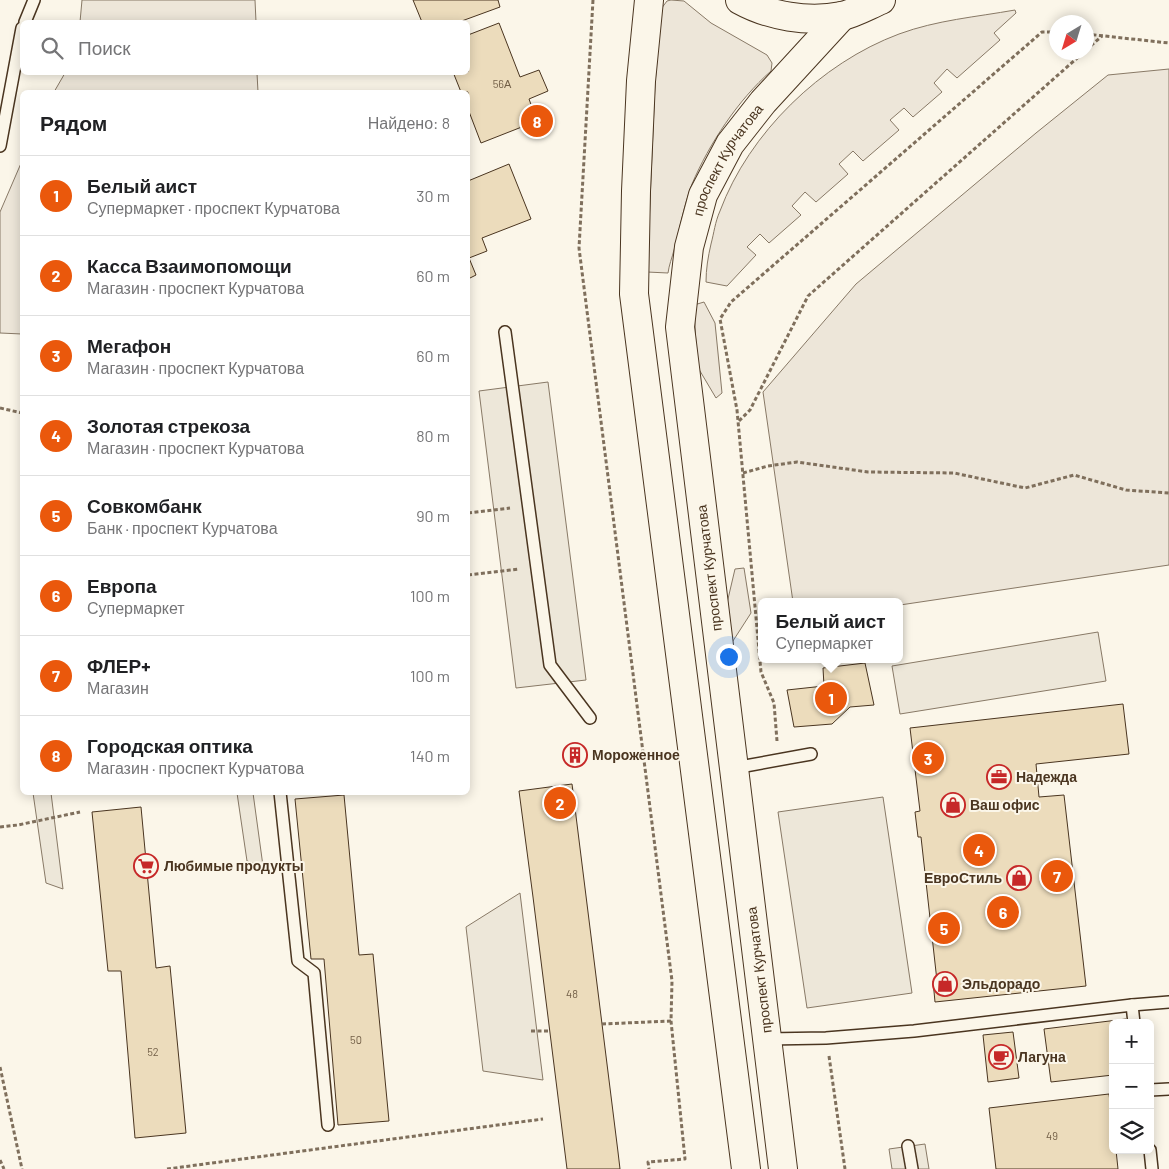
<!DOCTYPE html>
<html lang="ru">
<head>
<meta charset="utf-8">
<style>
  :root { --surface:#fff; --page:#f6f6f6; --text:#202124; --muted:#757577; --line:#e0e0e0; --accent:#ea580c }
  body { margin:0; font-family:Barlow,sans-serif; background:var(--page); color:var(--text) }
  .controls { position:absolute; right:15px; bottom:15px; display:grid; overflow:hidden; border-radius:8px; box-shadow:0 2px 12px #0003 }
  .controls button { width:45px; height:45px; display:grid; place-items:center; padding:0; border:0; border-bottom:1px solid var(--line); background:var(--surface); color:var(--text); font:25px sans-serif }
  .compass { position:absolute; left:1049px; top:15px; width:45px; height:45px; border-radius:50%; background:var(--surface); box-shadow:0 2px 12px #0003; rotate:218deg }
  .you { position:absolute; left:728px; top:656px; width:18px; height:18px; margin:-12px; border:4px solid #fff; border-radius:50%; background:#1a73e8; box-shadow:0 0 0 8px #1a73e833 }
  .badge { display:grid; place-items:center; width:32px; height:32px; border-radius:50%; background:var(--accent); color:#fff; font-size:16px; font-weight:700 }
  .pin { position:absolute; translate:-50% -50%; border:2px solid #fff; box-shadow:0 1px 5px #0006 }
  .popup { position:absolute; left:758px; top:598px; width:145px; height:65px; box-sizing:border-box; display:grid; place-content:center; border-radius:8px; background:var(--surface); filter:drop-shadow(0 1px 4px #0005); font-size:16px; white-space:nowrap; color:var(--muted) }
  .popup b { font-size:19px; color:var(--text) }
  .popup::after { content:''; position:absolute; left:50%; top:100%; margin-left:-10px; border:10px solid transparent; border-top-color:var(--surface) }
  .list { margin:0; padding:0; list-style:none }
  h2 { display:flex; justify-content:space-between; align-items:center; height:65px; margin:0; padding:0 20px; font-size:21px }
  h2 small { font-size:16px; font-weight:400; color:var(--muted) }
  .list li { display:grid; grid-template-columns:32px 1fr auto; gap:15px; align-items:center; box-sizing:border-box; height:80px; padding:0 20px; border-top:1px solid var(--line) }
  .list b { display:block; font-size:19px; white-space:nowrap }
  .list p { margin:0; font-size:16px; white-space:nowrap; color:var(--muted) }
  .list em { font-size:16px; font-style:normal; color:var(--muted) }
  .icon { flex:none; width:28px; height:28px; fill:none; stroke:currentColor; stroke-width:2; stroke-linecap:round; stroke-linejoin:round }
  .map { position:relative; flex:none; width:1169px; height:1169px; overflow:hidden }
  .search { position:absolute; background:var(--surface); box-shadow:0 2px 12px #0003; left:20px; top:20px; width:450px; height:55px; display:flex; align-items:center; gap:12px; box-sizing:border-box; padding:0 18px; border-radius:8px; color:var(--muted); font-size:19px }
  .panel { position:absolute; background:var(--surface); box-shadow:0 2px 12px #0003; left:20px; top:90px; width:450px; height:705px; border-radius:8px }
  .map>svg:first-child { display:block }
</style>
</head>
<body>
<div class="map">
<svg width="1169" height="1169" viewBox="0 0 1169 1169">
  <rect width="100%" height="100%" fill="#fbf6e9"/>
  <!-- green -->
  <g fill="#ede6d9" stroke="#887966">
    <polygon points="82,0 255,0 256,22 80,22"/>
    <path d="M671,0L684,1L711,23L767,55L772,63L771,71C738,100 709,144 692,184C684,205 680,228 674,250C672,258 669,265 668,273L647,272L655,84L661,9L667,1Z"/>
    <path d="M1015,10L1016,13L994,33L1000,40L957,78L947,69L934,83L942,92L913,117L904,108L890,120L899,130L863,161L853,151L839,164L848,174L816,202L805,192L792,206L801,215L769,243L760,234L747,247L756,255L727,286L706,282C706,269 708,257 711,244C714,233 715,222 720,211C749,133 821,63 899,34C937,20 976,17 1015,10Z"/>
    <polygon points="1169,69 1169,565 900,605 900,602 793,602 763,392 856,284 1036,133 1108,75"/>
    <polygon points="65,73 257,73 258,92 54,92"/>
    <polygon points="22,161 22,334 0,333 0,212"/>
    <polygon points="704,302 715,323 722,393 716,398 697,366 694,305"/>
    <polygon points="744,568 751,613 731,644 724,616 735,569"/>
  </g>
  <!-- parking -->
  <g fill="#ede7d9" stroke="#887966">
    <polygon points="548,382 586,680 516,688 479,391"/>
    <polygon points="1098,632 1106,681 900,714 892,666"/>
    <polygon points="33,793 51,793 63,889 46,883"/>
    <polygon points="237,793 253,793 263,866 247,861"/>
    <polygon points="883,797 912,993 807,1008 778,812"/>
    <polygon points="520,893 537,1032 543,1080 483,1071 466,927"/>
    <polygon points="925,1144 929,1169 892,1169 889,1149"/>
  </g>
  <!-- building -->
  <g fill="#ecdcbc" stroke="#4a3520">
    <polygon points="413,0 498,0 500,7 459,22 422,22"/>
    <polygon points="499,23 520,77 539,70 548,91 529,99 537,121 481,143 468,109 468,92 461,92 453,72 468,72 468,35"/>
    <polygon points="509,164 531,219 482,238 487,251 469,258 476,275 468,279 468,181"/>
    <polygon points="865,663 874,705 850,707 832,724 794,727 787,690 824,686 823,668"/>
    <polygon points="1123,704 1129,754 1036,764 1039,797 1064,795 1086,986 935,1002 933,981 937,981 921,837 918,837 915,812 920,811 910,728"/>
    <polygon points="579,749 580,760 570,760 569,750"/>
    <polygon points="572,784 618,1152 620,1169 567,1169 533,897 519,791"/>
    <polygon points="344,795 359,955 373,954 389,1121 338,1125 324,959 311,959 295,799"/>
    <polygon points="141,807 156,968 170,966 186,1133 135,1138 121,971 108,971 92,812"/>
    <polygon points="1126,1019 1126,1023 1113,1023 1113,1075 1051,1082 1044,1029"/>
    <polygon points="1013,1032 1019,1078 988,1082 983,1035"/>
    <polygon points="1109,1094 1113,1125 1113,1150 1116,1150 1118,1169 996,1169 989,1108"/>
  </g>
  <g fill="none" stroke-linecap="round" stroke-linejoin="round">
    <defs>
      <g id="service">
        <polyline points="25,22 34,0"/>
        <polyline points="0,146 22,28"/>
        <polyline points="505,332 550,665 590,718"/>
        <polyline points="734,768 811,754"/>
        <polyline points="280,792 298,961 314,973 328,1125"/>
        <polyline points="1132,1005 1134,1023"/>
        <polyline points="767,1039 826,1038 914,1031 1132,1005 1169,1002"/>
        <polyline points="1150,1090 1169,1089"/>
        <polyline points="908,1146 912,1169"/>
        <polyline points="1150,1150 1152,1169"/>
      </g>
      <g id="secondary">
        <polyline points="649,0 641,81 636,191 634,294 746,1169"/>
        <path d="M740,0C769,16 808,23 842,16C855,13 869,5 881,0"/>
        <path id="s1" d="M783,1169L680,327L689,247L703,195L730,144L763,102L842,16"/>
      </g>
    </defs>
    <!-- service casing -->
    <use href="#service" stroke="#4a3520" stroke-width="14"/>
    <!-- secondary casing -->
    <use href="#secondary" stroke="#4a3520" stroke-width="30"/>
    <!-- path -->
    <g stroke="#7f6f5c" stroke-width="3" stroke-dasharray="4 2.5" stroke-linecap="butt">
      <polyline points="593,0 579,248 672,981 671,1021 685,1159 648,1162 649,1169"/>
      <polyline points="1086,34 1169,43"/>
      <polyline points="1086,50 1102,36"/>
      <polyline points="0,408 22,413"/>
      <polyline points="739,421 750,410 808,296 1084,52"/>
      <polyline points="743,473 768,466 797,462 868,472 954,473 1025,488 1074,475 1126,490 1169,493"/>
      <polyline points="468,513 510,508"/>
      <polyline points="468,575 519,569"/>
      <polyline points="777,741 774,703 761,672 737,410 720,319 731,302 1042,32 1056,32"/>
      <polyline points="0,827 18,825 80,812"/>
      <polyline points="602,1024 671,1021"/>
      <polyline points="531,1031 550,1031"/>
      <polyline points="829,1056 845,1169"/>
      <polyline points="0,1067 22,1169"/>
      <polyline points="0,1160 4,1169"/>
      <polyline points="167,1169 543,1119"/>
    </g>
    <!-- service -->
    <use href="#service" stroke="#fbf6e9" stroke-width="11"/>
    <!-- secondary -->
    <use href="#secondary" stroke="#fbf6e9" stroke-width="28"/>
  </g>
  <!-- icons -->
  <defs>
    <symbol id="building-ring" viewBox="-11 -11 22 22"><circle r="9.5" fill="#fbf6e9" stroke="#c62828" stroke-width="1.5"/><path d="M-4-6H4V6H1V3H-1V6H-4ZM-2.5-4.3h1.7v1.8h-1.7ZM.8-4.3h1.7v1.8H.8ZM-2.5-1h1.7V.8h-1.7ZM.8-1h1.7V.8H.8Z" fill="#c62828"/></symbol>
    <symbol id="office-ring" viewBox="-11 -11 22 22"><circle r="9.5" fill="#fbf6e9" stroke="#c62828" stroke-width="1.5"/><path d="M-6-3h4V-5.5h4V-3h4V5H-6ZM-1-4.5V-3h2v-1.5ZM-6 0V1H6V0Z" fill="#c62828"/></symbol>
    <symbol id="shop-ring" viewBox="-11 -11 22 22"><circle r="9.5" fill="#fbf6e9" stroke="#c62828" stroke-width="1.5"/><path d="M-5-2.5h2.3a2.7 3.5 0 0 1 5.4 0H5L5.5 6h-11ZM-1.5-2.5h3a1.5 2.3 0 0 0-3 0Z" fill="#c62828"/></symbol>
    <symbol id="supermarket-ring" viewBox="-11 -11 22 22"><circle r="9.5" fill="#fbf6e9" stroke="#c62828" stroke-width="1.5"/><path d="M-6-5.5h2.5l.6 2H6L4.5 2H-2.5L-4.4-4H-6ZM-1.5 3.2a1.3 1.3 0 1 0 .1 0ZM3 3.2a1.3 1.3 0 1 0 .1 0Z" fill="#c62828"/></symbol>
    <symbol id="cafe-ring" viewBox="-11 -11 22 22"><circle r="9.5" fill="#fbf6e9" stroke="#c62828" stroke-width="1.5"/><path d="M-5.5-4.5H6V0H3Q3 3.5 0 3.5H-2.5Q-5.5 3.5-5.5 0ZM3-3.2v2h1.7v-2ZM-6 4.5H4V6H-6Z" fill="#c62828"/></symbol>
  </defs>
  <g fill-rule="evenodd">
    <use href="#building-ring" x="561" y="741" width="28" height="28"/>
    <use href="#office-ring" x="985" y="763" width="28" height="28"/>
    <use href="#shop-ring" x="939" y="791" width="28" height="28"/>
    <use href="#supermarket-ring" x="132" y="852" width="28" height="28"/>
    <use href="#shop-ring" x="1005" y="864" width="28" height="28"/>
    <use href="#shop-ring" x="931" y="970" width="28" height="28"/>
    <use href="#cafe-ring" x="987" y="1043" width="28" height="28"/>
  </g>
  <g text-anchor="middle" stroke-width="4" stroke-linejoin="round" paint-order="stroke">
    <!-- number labels -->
    <g font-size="11" fill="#725f47">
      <text x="502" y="88">56А</text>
      <text x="572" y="998">48</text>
      <text x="356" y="1044">50</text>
      <text x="153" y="1056">52</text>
      <text x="1052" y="1140">49</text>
    </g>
    <!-- street labels -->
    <g font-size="14" fill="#4a3520" stroke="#fbf6e9">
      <text dy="5" stroke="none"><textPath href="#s1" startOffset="1025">проспект Курчатова</textPath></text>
      <text transform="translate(709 568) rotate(-97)" y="5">проспект Курчатова</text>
      <text transform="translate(759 970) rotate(-97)" y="5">проспект Курчатова</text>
    </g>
    <!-- poi labels -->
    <g font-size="14" font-weight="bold" fill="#4a3520" stroke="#fbf6e9" text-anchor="start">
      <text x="592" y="760">Мороженное</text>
      <text x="1016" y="782">Надежда</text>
      <text x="970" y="810">Ваш офис</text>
      <text x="164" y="871">Любимые продукты</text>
      <text x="1002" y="883" text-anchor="end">ЕвроСтиль</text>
      <text x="962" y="989">Эльдорадо</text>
      <text x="1018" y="1062">Лагуна</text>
    </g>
  </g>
</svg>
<div class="controls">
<button>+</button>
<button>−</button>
<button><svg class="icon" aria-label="layers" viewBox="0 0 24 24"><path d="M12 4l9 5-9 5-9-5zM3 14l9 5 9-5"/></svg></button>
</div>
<svg class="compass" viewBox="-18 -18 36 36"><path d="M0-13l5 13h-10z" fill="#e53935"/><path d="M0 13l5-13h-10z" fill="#757577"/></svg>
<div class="you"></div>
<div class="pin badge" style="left:831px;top:698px">1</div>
<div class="popup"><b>Белый аист</b>Супермаркет</div>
<div class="pin badge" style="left:560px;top:803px">2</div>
<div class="pin badge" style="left:928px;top:758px">3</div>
<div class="pin badge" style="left:979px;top:850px">4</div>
<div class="pin badge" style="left:944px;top:928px">5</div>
<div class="pin badge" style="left:1003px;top:912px">6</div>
<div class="pin badge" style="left:1057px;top:876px">7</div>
<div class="pin badge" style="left:537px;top:121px">8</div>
<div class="search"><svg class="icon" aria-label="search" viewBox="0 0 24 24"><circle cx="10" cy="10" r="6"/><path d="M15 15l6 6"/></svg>Поиск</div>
<section class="panel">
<h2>Рядом<small>Найдено: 8</small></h2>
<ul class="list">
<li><span class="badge">1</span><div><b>Белый аист</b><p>Супермаркет · проспект Курчатова</p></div><em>30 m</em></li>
<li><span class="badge">2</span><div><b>Касса Взаимопомощи</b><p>Магазин · проспект Курчатова</p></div><em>60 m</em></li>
<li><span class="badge">3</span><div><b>Мегафон</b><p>Магазин · проспект Курчатова</p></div><em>60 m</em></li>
<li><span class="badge">4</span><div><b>Золотая стрекоза</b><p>Магазин · проспект Курчатова</p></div><em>80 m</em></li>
<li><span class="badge">5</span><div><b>Совкомбанк</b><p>Банк · проспект Курчатова</p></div><em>90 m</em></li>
<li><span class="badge">6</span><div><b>Европа</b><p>Супермаркет</p></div><em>100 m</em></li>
<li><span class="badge">7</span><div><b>ФЛЕР+</b><p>Магазин</p></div><em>100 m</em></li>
<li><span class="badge">8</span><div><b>Городская оптика</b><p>Магазин · проспект Курчатова</p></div><em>140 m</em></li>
</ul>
</section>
</div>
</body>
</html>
